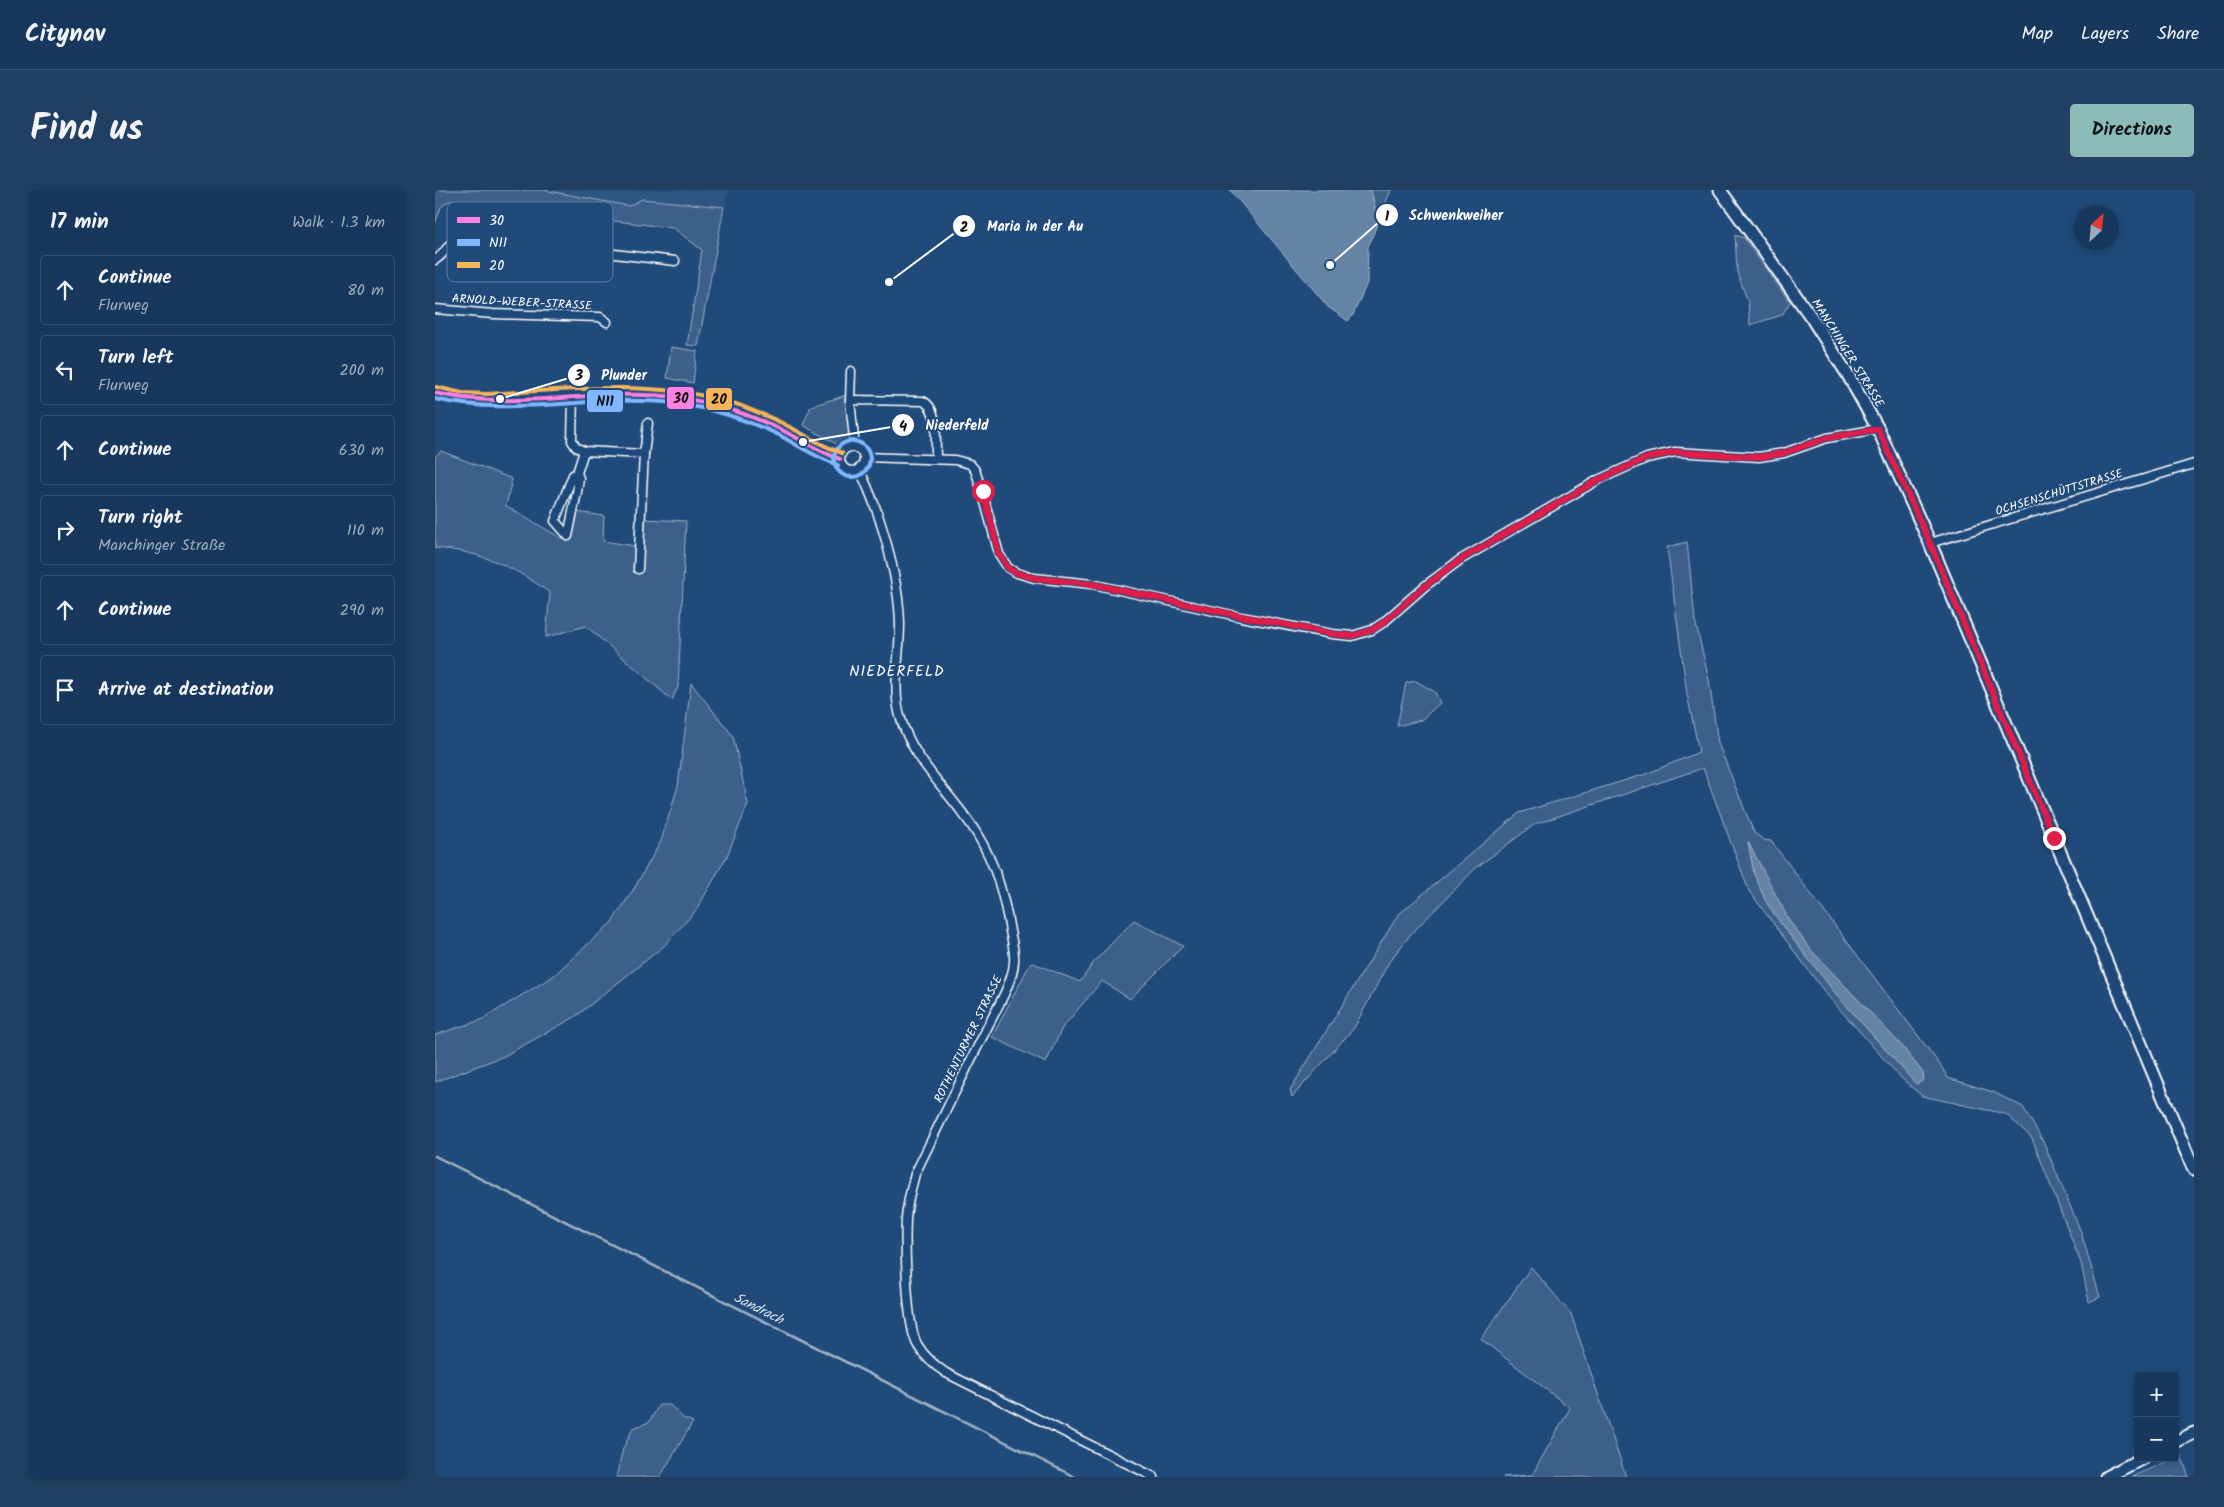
<!DOCTYPE html>
<html lang="en">
<head>
<meta charset="utf-8">
<style>
  :root { --surface:#17385c; --page:#203f62; --text:#f1f3f6; --muted:#9eacbb; --line:#365272; --accent:#8bbbb9 }
  body { margin:0; font-family:Kalam,sans-serif; background:var(--page); color:var(--text) }
  .controls { position:absolute; right:15px; bottom:15px; display:grid; overflow:hidden; border-radius:5px; box-shadow:0 2px 8px #0003 }
  .controls button { width:45px; height:45px; display:grid; place-items:center; padding:0; border:0; border-bottom:1px solid var(--line); background:var(--surface); color:var(--text); font:25px sans-serif }
  .compass { position:absolute; left:1639px; top:15px; width:45px; height:45px; border-radius:50%; background:var(--surface); box-shadow:0 2px 8px #0003; rotate:26deg }
  .stop { position:absolute; width:15px; height:15px; margin:-11px; border:4px solid #e11d48; border-radius:50%; background:#fff }
  .stop.end { background:#e11d48; border-color:#fff; box-shadow:0 1px 5px #0008 }
  .list { margin:0; padding:0; list-style:none }
  h2 { display:flex; justify-content:space-between; align-items:center; height:65px; margin:0; padding:0 20px; font-size:21px }
  h2 small { font-size:16px; font-weight:400; color:var(--muted) }
  .list li { display:grid; grid-template-columns:32px 1fr auto; gap:15px; align-items:center; box-sizing:border-box; height:70px; margin:0 10px 10px; padding:0 10px; border:1px solid var(--line); border-radius:5px }
  .list b { display:block; font-size:19px; white-space:nowrap }
  .list p { margin:0; font-size:16px; white-space:nowrap; color:var(--muted) }
  .list em { font-size:16px; font-style:normal; color:var(--muted) }
  .icon { flex:none; width:28px; height:28px; fill:none; stroke:currentColor; stroke-width:2; stroke-linecap:round; stroke-linejoin:round }
  .map { position:relative; flex:none; width:1759px; height:1287px; overflow:hidden; border-radius:5px }
  header { display:flex; align-items:center; gap:30px; box-sizing:border-box; height:70px; padding:0 25px; background:var(--surface); border-bottom:1px solid var(--line) }
  header strong { font-size:24px }
  nav { display:flex; gap:28px; margin-inline-start:auto; font-size:18px }
  .intro { display:flex; align-items:center; justify-content:space-between; box-sizing:border-box; height:120px; padding:0 30px }
  h1 { margin:0; font-size:35px }
  .button { padding:12px 22px; border-radius:5px; background:var(--accent); color:#111; font-size:18px; font-weight:700 }
  main { display:flex; gap:30px; padding:0 30px }
  aside { flex:1; background:var(--surface); border-radius:5px; box-shadow:0 2px 8px #0003 }
  .map>svg:first-child { display:block }
</style>
</head>
<body>
<header>
<strong>Citynav</strong>
<nav><a>Map</a><a>Layers</a><a>Share</a></nav>
</header>
<div class="intro"><h1>Find us</h1><a class="button">Directions</a></div>
<main>
<aside>
<h2>17 min<small>Walk · 1.3 km</small></h2>
<ul class="list">
<li><svg class="icon" aria-label="ahead" viewBox="0 0 24 24"><path d="M12 20V5M6 11l6-6 6 6"/></svg><div><b>Continue</b><p>Flurweg</p></div><em>80 m</em></li>
<li><svg class="icon" aria-label="left" viewBox="0 0 24 24"><path d="M17 20v-9H6M10 6l-5 5 5 5"/></svg><div><b>Turn left</b><p>Flurweg</p></div><em>200 m</em></li>
<li><svg class="icon" aria-label="ahead" viewBox="0 0 24 24"><path d="M12 20V5M6 11l6-6 6 6"/></svg><div><b>Continue</b></div><em>630 m</em></li>
<li><svg class="icon" aria-label="right" viewBox="0 0 24 24"><path d="M7 20v-9h11M14 6l5 5-5 5"/></svg><div><b>Turn right</b><p>Manchinger Straße</p></div><em>110 m</em></li>
<li><svg class="icon" aria-label="ahead" viewBox="0 0 24 24"><path d="M12 20V5M6 11l6-6 6 6"/></svg><div><b>Continue</b></div><em>290 m</em></li>
<li><svg class="icon" aria-label="arrive" viewBox="0 0 24 24"><path d="M6 21V4h12l-3 4 3 4H6"/></svg><div><b>Arrive at destination</b></div></li>
</ul>
</aside>
<div class="map">
<svg width="1759" height="1287" viewBox="0 0 1759 1287">
  <rect width="100%" height="100%" fill="#1f4a7a"/>
  <filter id="ink" filterUnits="userSpaceOnUse"><feTurbulence type="fractalNoise" baseFrequency=".02" numOctaves="2"/><feDisplacementMap in="SourceGraphic" scale="10" xChannelSelector="R" yChannelSelector="G"/><feConvolveMatrix kernelMatrix="1 2 1 2 8 2 1 2 1" color-interpolation-filters="sRGB"/></filter>
  <g filter="url(#ink)">
    <!-- built -->
    <polygon fill="#2e5683" points="108,0 295,0 289,17 207,9 194,16"/>
    <!-- green -->
    <g fill="#3c618b" stroke="#9eb0c5">
      <polygon points="0,0 108,0 194,16 207,9 289,17 263,156 252,155 267,60 238,38 14,11 6,17 0,34"/>
      <polygon points="936,0 956,0 943,32"/>
      <polygon points="1300,45 1309,48 1355,112 1347,125 1315,135 1313,112 1302,82"/>
      <polygon points="236,157 262,161 258,193 232,188"/>
      <polygon points="412,205 414,251 405,256 368,235 376,216"/>
      <path d="M6,261L77,289L71,316L133,352L141,322L169,326L168,351L207,357L210,329L251,331L243,497L237,510L151,436L111,447L115,403C78,376 47,362 0,358V267Z"/>
      <polygon points="1252,352 1260,430 1274,490 1283,553 1319,643 1329,650 1336,651 1506,876 1513,888 1558,902 1588,917 1609,953 1646,1042 1665,1107 1654,1112 1646,1073 1597,948 1571,924 1487,906 1465,887 1392,805 1314,701 1268,578 1100,634 1042,677 976,744 954,772 919,838 857,907 855,900 963,725 1084,623 1211,584 1264,562 1252,504 1232,357"/>
      <polygon points="981,491 1000,502 1005,513 986,530 962,536 971,493"/>
      <polygon points="256,493 298,546 313,614 292,666 262,719 229,756 140,827 69,866 0,892 0,845 46,830 117,787 177,732 200,697 226,651 243,596"/>
      <polygon points="699,730 748,756 695,809 667,791 627,838 611,873 557,847 596,772 645,792 658,773"/>
      <polygon points="1096,1077 1136,1124 1191,1287 1068,1287 1097,1285 1135,1218 1046,1149"/>
      <polygon points="224,1215 235,1215 248,1228 258,1232 225,1287 181,1287 188,1259 198,1238 214,1232"/>
      <polygon points="1746,1265 1754,1287 1696,1287 1740,1268"/>
    </g>
    <!-- water -->
    <g fill="#6583a4" stroke="#a3b5c8">
      <polygon points="795,0 936,0 943,32 933,57 932,93 918,125 913,131 893,117"/>
      <polygon points="1313,652 1355,732 1376,760 1467,856 1488,883 1489,890 1481,894 1401,804 1349,738 1331,712 1319,684"/>
    </g>
    <g fill="none" stroke-linecap="round" stroke-linejoin="round">
      <!-- stream -->
      <polyline stroke="#a3b5c8" stroke-width="2.5" points="0,966 640,1287"/>
      <defs>
        <g id="street">
          <path d="M0,70C15,61 12,47 33,47L240,71"/>
          <polyline points="0,119 58,124 165,127 172,132"/>
          <polyline points="0,203 26,209 51,210 200,204 247,208 301,221 347,240 389,264 405,269"/>
          <polyline points="138,206 137,251 141,257 149,261 209,264 203,379"/>
          <polyline points="415,210 416,181"/>
          <circle cx="417" cy="269" r="12"/>
          <path d="M420,258L415,210L488,211C505,219 500,253 501,269"/>
          <polyline points="209,264 213,233"/>
          <polyline points="429,267 520,270 535,274 540,280 547,301 564,364 573,378 582,383 599,388 657,394 806,427 897,444 917,446 937,440 949,432 990,396 1025,370 1163,290 1212,268 1240,262 1324,267 1349,263 1392,248 1443,239"/>
          <path d="M424,279C445,320 464,388 465,434C465,464 457,497 465,526C478,573 518,604 542,644C561,675 569,706 575,741C577,751 580,762 579,772C578,793 559,823 550,842C526,889 503,937 480,984C476,999 472,1013 471,1029C470,1053 471,1134 482,1154C489,1167 499,1175 511,1183L719,1287"/>
          <polyline points="142,283 138,285 120,331 133,346 142,302 144,288 142,283 149,261"/>
          <polyline points="1495,353 1759,274"/>
        </g>
        <g id="secondary">
          <polyline points="1285,0 1376,127 1413,185 1443,239 1495,353 1759,980"/>
          <polyline points="1740,1252 1759,1243"/>
          <polyline points="1671,1287 1708,1268"/>
        </g>
      </defs>
      <!-- street casing -->
      <use href="#street" stroke="#fff" stroke-width="11"/>
      <!-- secondary casing -->
      <use href="#secondary" stroke="#fff" stroke-width="15"/>
      <!-- street -->
      <use href="#street" stroke="#1f4a7a" stroke-width="8"/>
      <!-- secondary -->
      <use href="#secondary" stroke="#1f4a7a" stroke-width="11"/>
      <defs>
        <path id="bus-1" d="M0,203C81,222 165,196 246,208C281,213 316,225 347,240C367,250 384,262 405,269"/>
        <g id="bus-2">
          <path d="M0,209C80,228 164,202 245,214C279,219 315,231 346,246C365,257 382,268 403,275"/>
          <circle cx="417" cy="269" r="18"/>
        </g>
        <path id="bus-3" d="M1,197L27,203L51,204C134,200 223,188 304,215C319,221 335,227 349,234C369,244 386,256 407,263"/>
      </defs>
      <!-- bus-1 casing -->
      <use href="#bus-1" stroke="#1f4a7a" stroke-width="8"/>
      <!-- bus-2 casing -->
      <use href="#bus-2" stroke="#1f4a7a" stroke-width="8"/>
      <!-- bus-3 casing -->
      <use href="#bus-3" stroke="#1f4a7a" stroke-width="8"/>
      <!-- bus-1 -->
      <use href="#bus-1" stroke="#ff80e1" stroke-width="4"/>
      <!-- bus-2 -->
      <use href="#bus-2" stroke="#80b7ff" stroke-width="4"/>
      <!-- bus-3 -->
      <use href="#bus-3" stroke="#f7b45a" stroke-width="4"/>
    </g>
  </g>
  <g fill="none" stroke-linecap="round" stroke-linejoin="round" filter="url(#ink)">
    <!-- route -->
    <polyline stroke="#e11d48" stroke-width="6" points="548,301 564,364 573,378 582,383 599,388 657,394 806,426 898,444 917,446 937,440 949,432 990,396 1025,370 1163,290 1212,268 1240,262 1324,267 1349,263 1392,248 1443,239 1495,353 1619,648"/>
  </g>
  <g text-anchor="middle" stroke-width="4" stroke-linejoin="round" paint-order="stroke">
    <!-- street labels -->
    <g font-size="12" fill="#fff" stroke="#1f4a7a">
      <text transform="translate(87 112) rotate(3)" y="4">ARNOLD-WEBER-STRASSE</text>
      <text transform="translate(1413 163) rotate(58)" y="4">MANCHINGER STRASSE</text>
      <text transform="translate(1624 302) rotate(-17)" y="4">OCHSENSCHÜTTSTRASSE</text>
      <text transform="translate(533 849) rotate(-64)" y="4">ROTHENTURMER STRASSE</text>
    </g>
    <!-- water labels -->
    <g font-size="14" font-style="italic" fill="#d8e0e8" stroke="#1f4a7a">
      <text transform="translate(324 1118) rotate(27)" y="5">Sandrach</text>
    </g>
    <!-- quarter labels -->
    <g font-size="15" letter-spacing="1" fill="#fff" stroke="#1f4a7a">
      <text x="462" y="486">NIEDERFELD</text>
    </g>
  </g>
  <!-- legend -->
  <rect x="12" y="12" width="166" height="80" rx="8" fill="#1f4a7a" stroke="#6280a2" stroke-width="1"/>
  <rect x="22" y="27" width="23" height="6" fill="#ff80e1"/>
  <rect x="22" y="49" width="23" height="7" fill="#80b7ff"/>
  <rect x="22" y="72" width="23" height="6" fill="#f7b45a"/>
  <g font-size="14" fill="#fff">
    <text x="54" y="35">30</text>
    <text x="54" y="57">N11</text>
    <text x="54" y="80">20</text>
  </g>
  <!-- callouts -->
  <path fill="none" stroke="#fff" stroke-width="2" d="M895 75L952 25M454 92L529 36M65 209L144 185M368 252L468 235"/>
  <g fill="#fff" stroke="#1f4a7a" stroke-width="2">
    <circle cx="895" cy="75" r="5"/>
    <circle cx="454" cy="92" r="5"/>
    <circle cx="65" cy="209" r="5"/>
    <circle cx="368" cy="252" r="5"/>
    <circle cx="952" cy="25" r="12"/>
    <circle cx="529" cy="36" r="12"/>
    <circle cx="144" cy="185" r="12"/>
    <circle cx="468" cy="235" r="12"/>
  </g>
  <g font-size="15" text-anchor="middle" font-weight="bold" fill="#111">
    <text x="952" y="31">1</text>
    <text x="529" y="42">2</text>
    <text x="144" y="190">3</text>
    <text x="468" y="241">4</text>
  </g>
  <g font-size="14" text-anchor="middle" font-weight="bold" fill="#fff" stroke="#1f4a7a" stroke-width="4" stroke-linejoin="round" paint-order="stroke">
    <text x="1021" y="30">Schwenkweiher</text>
    <text x="600" y="41">Maria in der Au</text>
    <text x="189" y="190">Plunder</text>
    <text x="522" y="240">Niederfeld</text>
  </g>
  <g stroke="#1f4a7a" stroke-width="2">
    <rect x="231" y="196" width="29" height="24" rx="5" fill="#ff80e1"/>
    <rect x="270" y="197" width="28" height="24" rx="5" fill="#f7b45a"/>
    <rect x="151" y="199" width="38" height="24" rx="5" fill="#80b7ff"/>
  </g>
  <g font-size="14" text-anchor="middle" font-weight="bold" fill="#111">
    <text x="246" y="213">30</text>
    <text x="284" y="214">20</text>
    <text x="170" y="216">N11</text>
  </g>
</svg>
<div class="controls">
<button>+</button>
<button>−</button>
</div>
<svg class="compass" viewBox="-18 -18 36 36"><path d="M0-13l5 13h-10z" fill="#e53935"/><path d="M0 13l5-13h-10z" fill="#9eacbb"/></svg>
<div class="stop" style="left:548px;top:301px"></div>
<div class="stop end" style="left:1619px;top:648px"></div>
</div>
</main>
</body>
</html>
